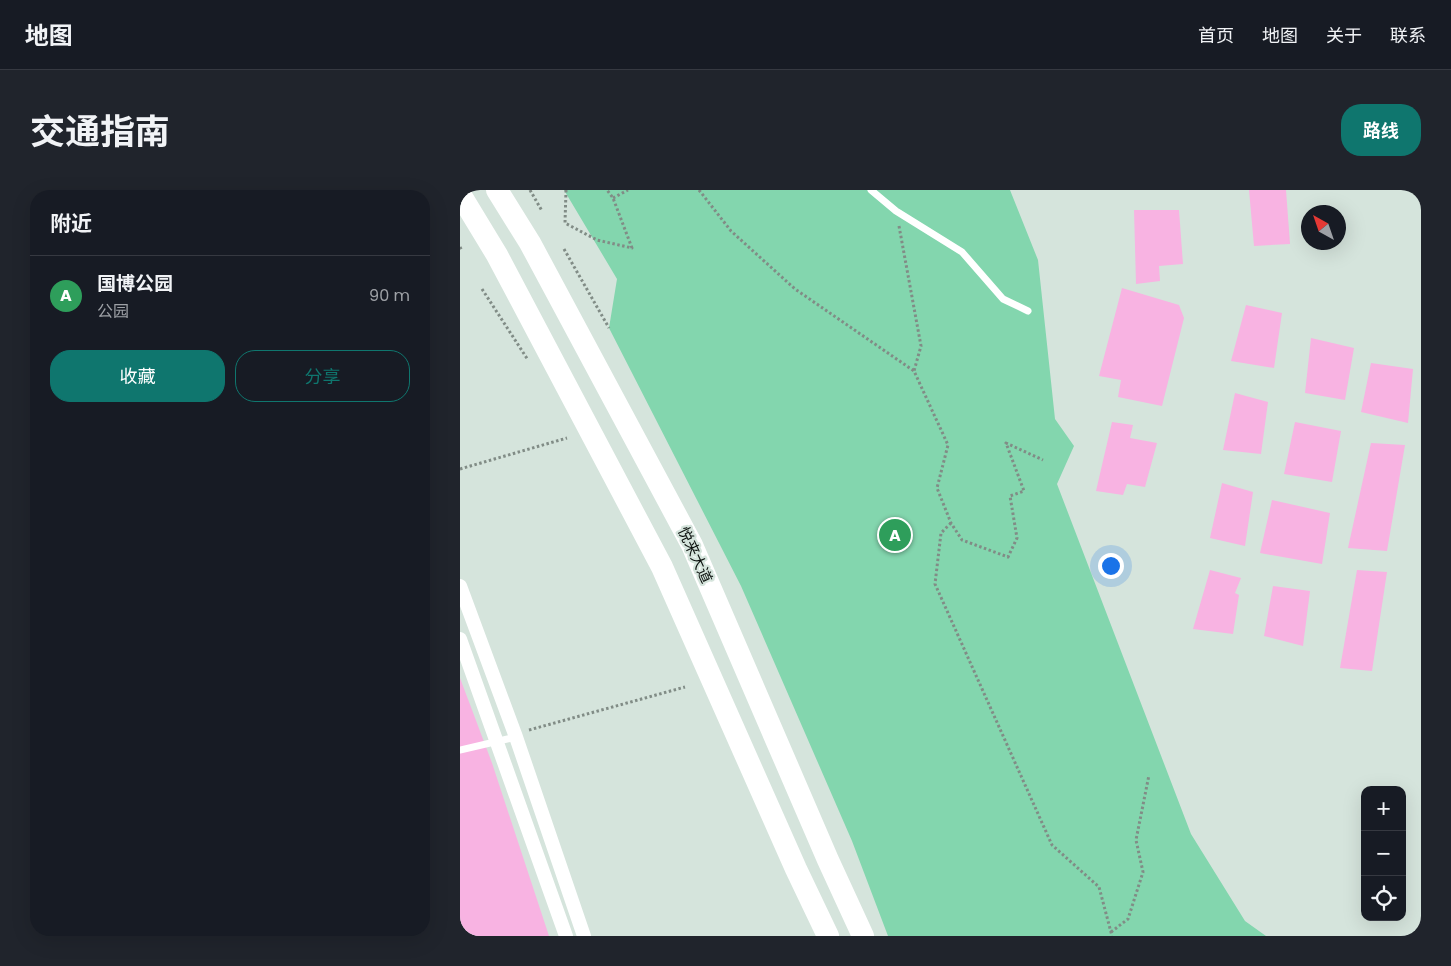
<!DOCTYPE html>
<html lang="zh">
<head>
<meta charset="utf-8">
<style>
  :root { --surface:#171b24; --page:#20242c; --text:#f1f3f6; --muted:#9ea1a6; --line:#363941; --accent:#0f766e }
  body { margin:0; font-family:Poppins,"Noto Sans SC",sans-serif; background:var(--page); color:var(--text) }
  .controls { position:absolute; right:15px; bottom:15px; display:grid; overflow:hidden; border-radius:10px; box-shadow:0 5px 20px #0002 }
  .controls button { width:45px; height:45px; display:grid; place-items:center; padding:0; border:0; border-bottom:1px solid var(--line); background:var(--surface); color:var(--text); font:25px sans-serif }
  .compass { position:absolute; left:841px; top:15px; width:45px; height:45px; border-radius:50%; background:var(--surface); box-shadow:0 5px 20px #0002; rotate:320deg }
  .you { position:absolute; left:650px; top:375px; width:18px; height:18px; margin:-12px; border:4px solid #fff; border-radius:50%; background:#1a73e8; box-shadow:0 0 0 8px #1a73e833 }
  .badge { display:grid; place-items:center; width:32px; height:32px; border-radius:50%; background:var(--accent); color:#fff; font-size:16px; font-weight:700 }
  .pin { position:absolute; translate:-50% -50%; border:2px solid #fff; box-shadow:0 1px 5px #0006 }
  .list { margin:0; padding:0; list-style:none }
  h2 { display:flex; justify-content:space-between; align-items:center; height:65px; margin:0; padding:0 20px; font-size:21px }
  h2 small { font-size:16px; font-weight:400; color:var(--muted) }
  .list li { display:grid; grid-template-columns:32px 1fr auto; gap:15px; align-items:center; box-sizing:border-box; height:80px; padding:0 20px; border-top:1px solid var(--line) }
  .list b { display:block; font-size:19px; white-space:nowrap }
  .list p { margin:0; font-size:16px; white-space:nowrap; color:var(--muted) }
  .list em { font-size:16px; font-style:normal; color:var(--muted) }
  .actions { display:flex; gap:10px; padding:15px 20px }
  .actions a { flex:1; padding:11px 0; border:1px solid var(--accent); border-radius:20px; text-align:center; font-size:18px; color:var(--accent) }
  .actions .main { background:var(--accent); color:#fff }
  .icon { flex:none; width:28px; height:28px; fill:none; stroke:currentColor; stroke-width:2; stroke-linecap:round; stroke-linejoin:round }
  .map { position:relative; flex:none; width:961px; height:746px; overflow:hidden; border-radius:20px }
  header { display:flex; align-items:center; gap:30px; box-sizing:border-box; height:70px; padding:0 25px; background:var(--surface); border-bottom:1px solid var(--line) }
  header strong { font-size:24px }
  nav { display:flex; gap:28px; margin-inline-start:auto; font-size:18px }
  .intro { display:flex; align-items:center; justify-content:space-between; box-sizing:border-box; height:120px; padding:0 30px }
  h1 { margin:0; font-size:35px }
  .button { padding:12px 22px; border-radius:20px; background:var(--accent); color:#fff; font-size:18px; font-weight:700 }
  main { display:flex; gap:30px; padding:0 30px }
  aside { flex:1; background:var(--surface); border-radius:20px; box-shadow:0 5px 20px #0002 }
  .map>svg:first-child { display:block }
</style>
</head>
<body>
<header>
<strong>地图</strong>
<nav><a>首页</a><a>地图</a><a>关于</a><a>联系</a></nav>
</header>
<div class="intro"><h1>交通指南</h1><a class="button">路线</a></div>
<main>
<aside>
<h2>附近<small></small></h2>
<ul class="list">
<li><span class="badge" style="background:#2e9e5b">A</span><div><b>国博公园</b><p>公园</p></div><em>90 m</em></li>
</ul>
<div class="actions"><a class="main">收藏</a><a>分享</a></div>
</aside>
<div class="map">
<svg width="961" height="746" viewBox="0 0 961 746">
  <rect width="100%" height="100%" fill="#d5e4dc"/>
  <!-- green -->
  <polygon fill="#83d6ae" points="104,0 550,0 578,70 595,229 614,256 597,294 731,644 785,731 806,746 428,746 392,651 281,396 149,138 157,89"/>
  <!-- building -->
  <g fill="#f8b3e2">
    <polygon points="789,0 826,0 830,54 794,56"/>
    <polygon points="674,20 719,20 723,74 699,76 700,91 676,94"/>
    <polygon points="662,98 719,115 724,128 702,216 658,207 661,190 639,186"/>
    <polygon points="786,115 822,123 814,178 771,171"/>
    <polygon points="851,148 894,158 885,210 845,203"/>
    <polygon points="911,173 953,179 948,233 901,222"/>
    <polygon points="775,203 808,212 801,264 763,260"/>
    <polygon points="652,232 673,235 670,248 697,253 685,297 667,294 663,305 636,301"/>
    <polygon points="835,232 881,241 872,292 824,284"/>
    <polygon points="911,253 945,255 927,361 888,358"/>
    <polygon points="762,293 793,302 785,356 750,348"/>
    <polygon points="812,310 870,323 862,374 800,363"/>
    <polygon points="750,380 781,388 775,403 779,405 773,444 733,439"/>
    <polygon points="897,380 927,382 912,481 880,478"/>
    <polygon points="813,396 850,401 843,456 804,446"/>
    <polygon points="0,488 32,573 89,746 0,746"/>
  </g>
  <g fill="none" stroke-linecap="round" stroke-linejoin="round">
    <!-- path -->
    <g stroke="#818c86" stroke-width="3" stroke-dasharray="2.5 2.5" stroke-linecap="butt">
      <polyline points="70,0 82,21"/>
      <polyline points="106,0 105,33 137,50 172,58 153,8 147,0"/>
      <polyline points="239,0 271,41 335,99 454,181 488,255 477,298 491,333 502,350 548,367 557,348 550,306 564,301 546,253 583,270"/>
      <polyline points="153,8 168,0"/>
      <polyline points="439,36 461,156 454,181"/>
      <polyline points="0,57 2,61"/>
      <polyline points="104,59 149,138"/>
      <polyline points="22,99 68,170"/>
      <polyline points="0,279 107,248"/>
      <polyline points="491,333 481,343 475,394 592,655 639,697 652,746"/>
      <polyline points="69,540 225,497"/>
      <polyline points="651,742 668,729 683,682 676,650 689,585"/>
    </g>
    <!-- service -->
    <g stroke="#fff" stroke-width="7">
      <polyline points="411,0 436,21 502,62 543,109 568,121"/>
      <polyline points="0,560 56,547"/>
    </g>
    <!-- minor -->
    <g stroke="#fff" stroke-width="14">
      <polyline points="0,396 56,547 124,746"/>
      <polyline points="0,449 106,746"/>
    </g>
    <!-- primary -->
    <g stroke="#fff" stroke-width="22">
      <polyline points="37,0 70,53 232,355 368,670 403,746"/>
      <polyline points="0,4 37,65 202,377 336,679 368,746"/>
    </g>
  </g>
  <g text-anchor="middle" stroke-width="4.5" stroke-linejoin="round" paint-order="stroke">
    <!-- street labels -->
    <g font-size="15" fill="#0a0f0c" stroke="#d5e4dc">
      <text transform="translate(235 365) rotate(65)" y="5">悦来大道</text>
    </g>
  </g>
</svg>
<div class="controls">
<button>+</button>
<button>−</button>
<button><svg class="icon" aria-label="locate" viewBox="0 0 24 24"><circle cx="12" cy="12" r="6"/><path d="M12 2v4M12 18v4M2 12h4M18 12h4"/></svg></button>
</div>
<svg class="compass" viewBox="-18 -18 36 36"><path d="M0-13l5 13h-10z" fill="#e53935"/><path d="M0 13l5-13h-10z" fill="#9ea1a6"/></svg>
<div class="you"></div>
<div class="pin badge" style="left:435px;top:345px;background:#2e9e5b">A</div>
</div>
</main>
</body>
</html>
